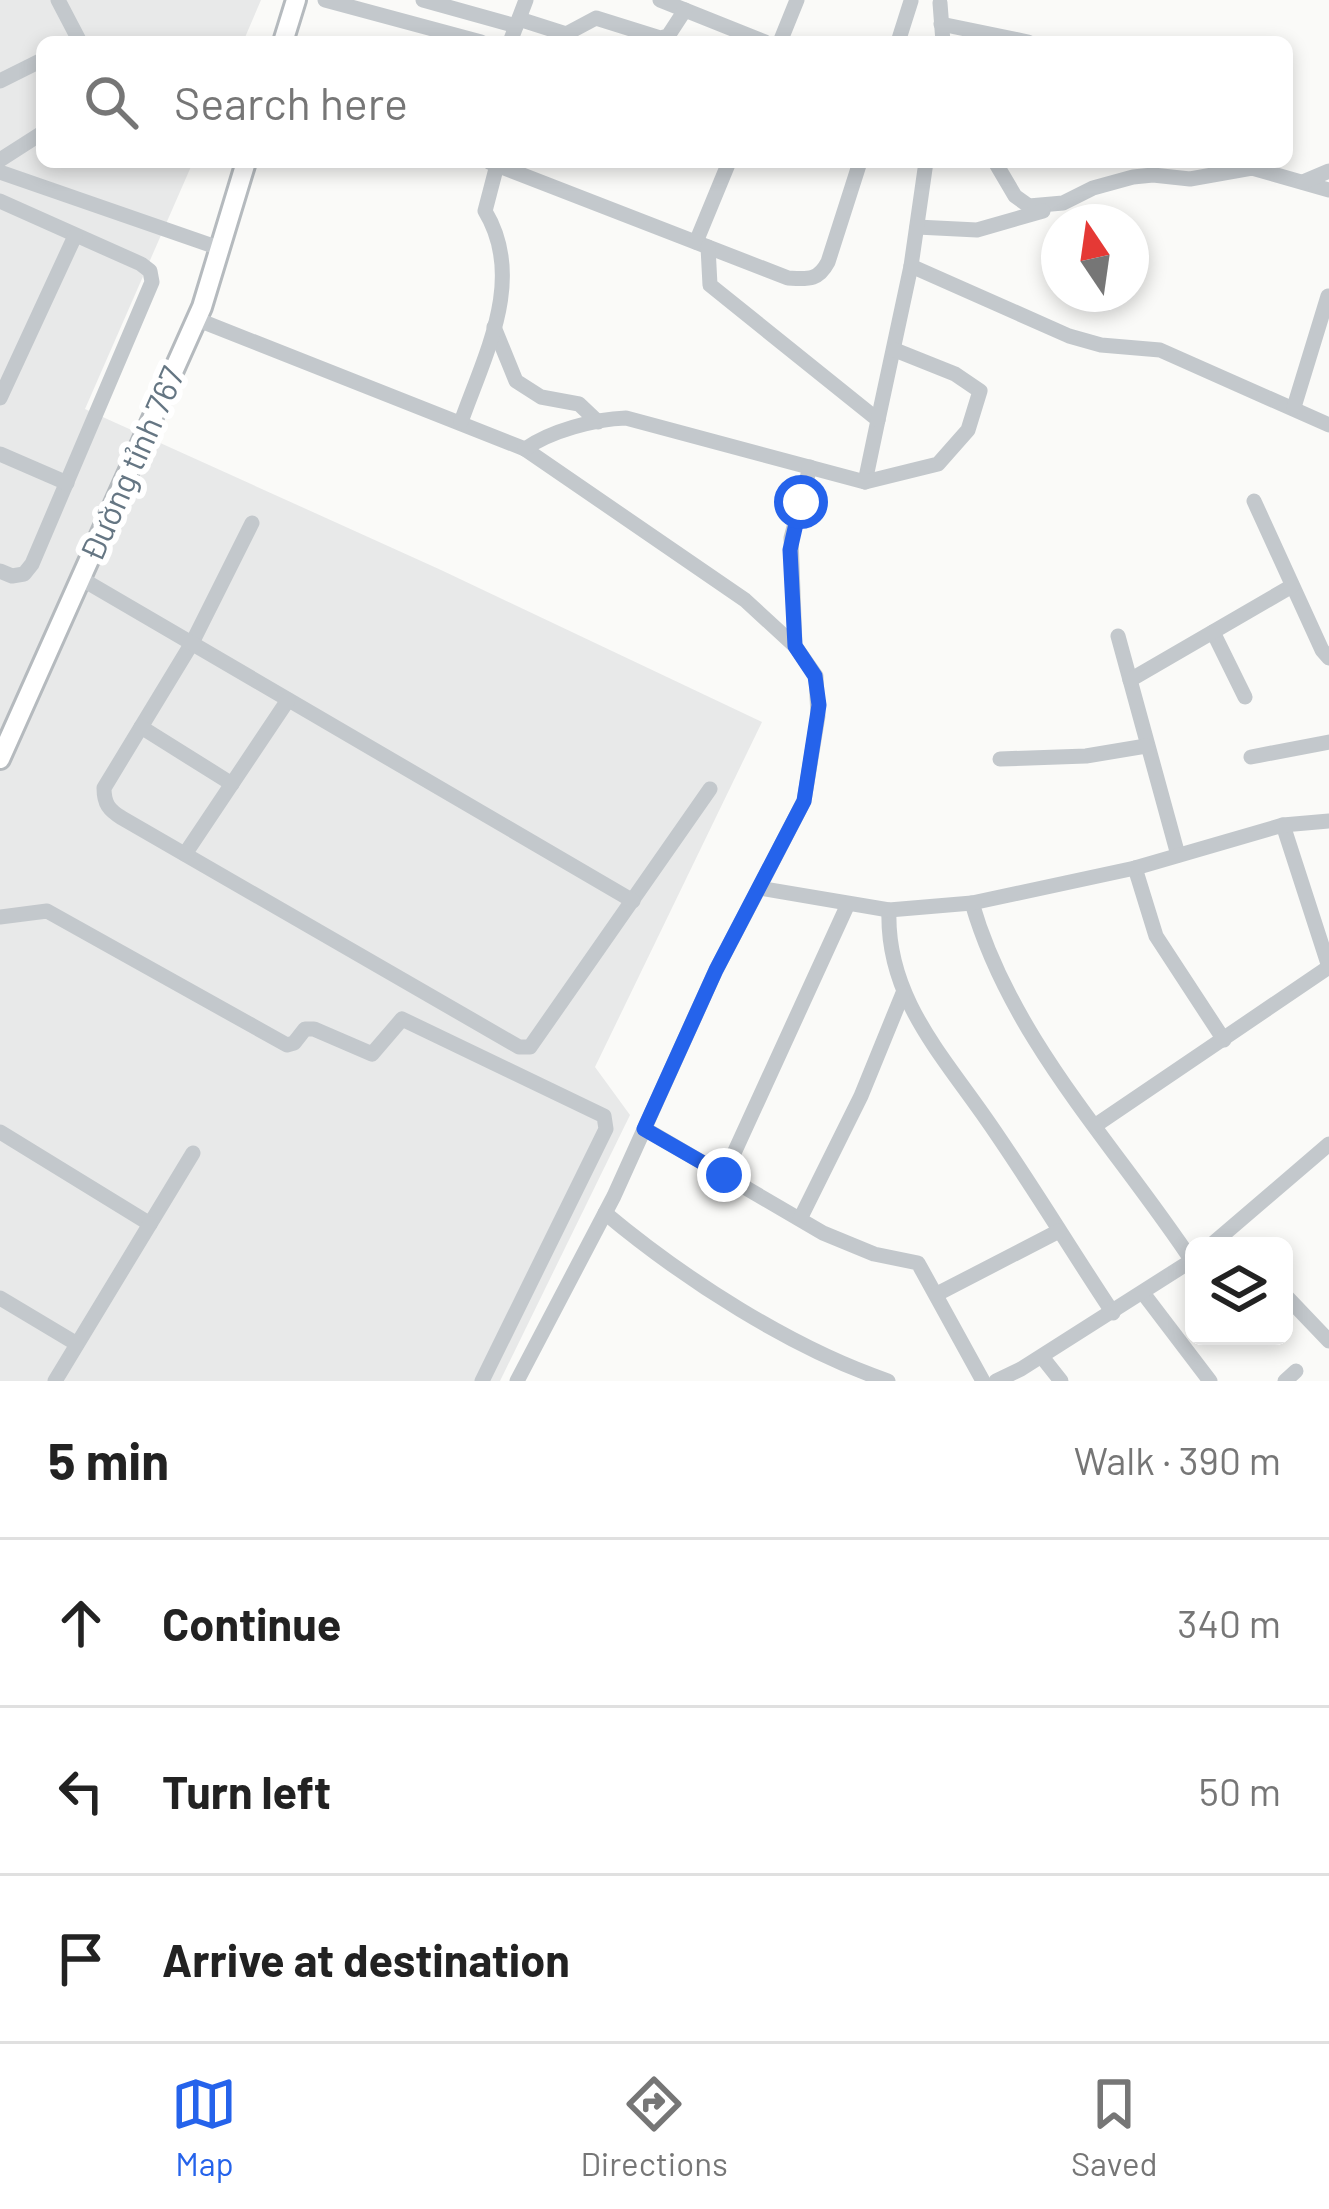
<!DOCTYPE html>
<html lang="en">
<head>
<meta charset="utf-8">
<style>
  :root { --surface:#fff; --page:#f2f2f2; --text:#222; --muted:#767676; --line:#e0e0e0; --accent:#2563eb }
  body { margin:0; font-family:Barlow,sans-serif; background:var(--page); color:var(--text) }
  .controls { position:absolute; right:36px; bottom:36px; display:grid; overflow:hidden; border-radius:18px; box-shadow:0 6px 18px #0003 }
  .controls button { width:108px; height:108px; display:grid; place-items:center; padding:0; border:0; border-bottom:3px solid var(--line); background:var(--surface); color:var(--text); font:60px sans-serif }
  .compass { position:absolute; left:1041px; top:204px; width:108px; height:108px; border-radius:50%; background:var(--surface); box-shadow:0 6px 18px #0003; rotate:347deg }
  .stop { position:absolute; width:36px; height:36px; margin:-27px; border:9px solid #2563eb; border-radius:50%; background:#fff }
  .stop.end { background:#2563eb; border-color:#fff; box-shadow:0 3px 12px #0008 }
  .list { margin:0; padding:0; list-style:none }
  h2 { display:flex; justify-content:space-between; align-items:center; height:156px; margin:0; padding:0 48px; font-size:51px }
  h2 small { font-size:39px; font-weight:400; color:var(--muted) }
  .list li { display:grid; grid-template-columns:78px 1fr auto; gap:36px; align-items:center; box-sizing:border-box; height:168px; padding:0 48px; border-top:3px solid var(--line) }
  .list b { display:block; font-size:45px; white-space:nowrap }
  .list em { font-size:39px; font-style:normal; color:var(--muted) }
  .icon { flex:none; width:66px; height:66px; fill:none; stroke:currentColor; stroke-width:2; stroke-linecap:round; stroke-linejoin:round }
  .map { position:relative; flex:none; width:1329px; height:1381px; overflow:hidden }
  .search { position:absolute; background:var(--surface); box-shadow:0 6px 18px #0003; left:36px; right:36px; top:36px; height:132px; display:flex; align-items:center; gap:30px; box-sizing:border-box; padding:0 42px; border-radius:18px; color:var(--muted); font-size:45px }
  .sheet { height:660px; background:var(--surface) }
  nav { display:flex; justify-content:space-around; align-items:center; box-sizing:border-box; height:168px; border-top:3px solid var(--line); background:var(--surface); font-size:33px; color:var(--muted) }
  nav a { display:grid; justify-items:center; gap:6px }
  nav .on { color:var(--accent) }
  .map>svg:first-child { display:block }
</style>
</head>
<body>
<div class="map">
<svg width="1329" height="1381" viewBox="0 0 1329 1381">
  <rect width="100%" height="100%" fill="#fafaf8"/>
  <!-- built -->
  <polygon fill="#e8e9e9" points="0,0 261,0 243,42 42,42 42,162 193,162 85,409 441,570 762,722 595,1067 630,1115 500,1381 0,1381"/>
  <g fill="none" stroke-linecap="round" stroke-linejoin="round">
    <defs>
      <g id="major">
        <polyline points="283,42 296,0"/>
        <polyline points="0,759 202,307 246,162"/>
      </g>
    </defs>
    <!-- major casing -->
    <use href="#major" stroke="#b5babe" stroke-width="24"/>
    <!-- minor -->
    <g stroke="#c3c8cc" stroke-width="15">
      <polyline points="58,0 80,42"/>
      <polyline points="325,0 481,42"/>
      <polyline points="423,0 516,26"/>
      <polyline points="660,0 765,42"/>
      <polyline points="940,3 943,42"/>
      <polyline points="519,19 566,34 596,18 660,38 668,36 685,10"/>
      <polyline points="941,24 1028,42"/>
      <polyline points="510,42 526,0"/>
      <polyline points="780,42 797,0"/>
      <polyline points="898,42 911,1"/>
      <polyline points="0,81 42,60"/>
      <polyline points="0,160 42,133"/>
      <path d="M489,162L788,278C808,279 818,281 828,262L860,162"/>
      <polyline points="995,162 1015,196 1029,206 1063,203 1093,188 1133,177 1153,175 1190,179 1252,168 1329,190"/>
      <polyline points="0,172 219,248"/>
      <polyline points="1303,182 1329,171"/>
      <polyline points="0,201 141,264 150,271 152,282 32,564 24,574 12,576 0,571"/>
      <polyline points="917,227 977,230 1043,211"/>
      <polyline points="696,242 729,162"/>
      <polyline points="708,247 710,285 878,420 865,482"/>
      <polyline points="911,266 1069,336 1101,345 1160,350 1329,425"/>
      <polyline points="196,319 525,449 745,600 795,646 816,676 818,716 804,801 759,888"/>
      <polyline points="494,327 516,381 541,397 579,404 598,422"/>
      <polyline points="0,398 75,236"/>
      <polyline points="1294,407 1328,296"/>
      <polyline points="878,420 911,266 926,162"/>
      <path d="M461,422C485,354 526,279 485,211L497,165"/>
      <path d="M525,449C550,431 595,419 626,418L865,482L938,464L968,430L980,391L955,374L895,350"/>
      <polyline points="0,454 67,483"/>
      <polyline points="1254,501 1322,650 1329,658"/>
      <path d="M252,523L192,643L104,788C104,804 109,810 122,818L519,1047H530L710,789"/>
      <polyline points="80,578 633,901"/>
      <polyline points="1213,632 1245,697"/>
      <polyline points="1118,636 1178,855"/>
      <polyline points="795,646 791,538 810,467"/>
      <polyline points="1130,680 1292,586"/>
      <polyline points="141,727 232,784"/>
      <polyline points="1251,757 1329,742"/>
      <polyline points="1000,759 1086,756 1146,746"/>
      <polyline points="1283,825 1329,967"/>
      <polyline points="185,854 288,700"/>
      <polyline points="1135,868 1156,936 1224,1040"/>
      <path d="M972,903C1011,1039 1115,1145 1192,1261"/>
      <path d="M889,910C886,993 937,1049 982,1113C1028,1178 1069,1247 1113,1313"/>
      <polyline points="0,917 47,911 287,1045 294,1043 305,1029 314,1029 372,1054 402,1019 604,1116 606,1129 482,1381"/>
      <polyline points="1096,1125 1329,967"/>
      <polyline points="645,1129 823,1233 874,1254 918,1263 983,1381"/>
      <polyline points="0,1132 150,1224 193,1153"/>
      <polyline points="724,1175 848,904"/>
      <path d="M605,1213C684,1279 791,1348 888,1381"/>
      <polyline points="800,1219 861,1096 903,993"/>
      <polyline points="1210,1246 1329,1144"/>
      <polyline points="1143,1293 1210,1381"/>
      <polyline points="937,1294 1059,1231"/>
      <polyline points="1284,1294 1329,1341"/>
      <polyline points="0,1298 77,1344"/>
      <polyline points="1042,1357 1061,1381"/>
      <polyline points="55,1381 150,1224"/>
      <polyline points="517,1381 614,1196 716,970 759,888 889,910 972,903 1135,868 1283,825 1329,821"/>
      <polyline points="996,1381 1021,1369 1194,1259"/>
      <polyline points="1285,1381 1296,1371"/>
    </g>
    <!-- major -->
    <use href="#major" stroke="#fff" stroke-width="18"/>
  </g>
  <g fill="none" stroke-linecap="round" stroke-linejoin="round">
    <!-- route -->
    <polyline stroke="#2563eb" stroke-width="15" points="724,1175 644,1129 716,970 804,801 819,705 815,676 795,646 790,550 801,502"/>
  </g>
  <g text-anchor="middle" stroke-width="12" stroke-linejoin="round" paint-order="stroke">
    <!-- street labels -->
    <g font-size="33" fill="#657683" stroke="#fff">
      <text transform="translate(132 464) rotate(-66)" y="12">Đường tỉnh 767</text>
    </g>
  </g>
</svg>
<div class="controls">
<button><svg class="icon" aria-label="layers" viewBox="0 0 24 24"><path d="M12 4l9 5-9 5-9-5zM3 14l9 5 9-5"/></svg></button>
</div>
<svg class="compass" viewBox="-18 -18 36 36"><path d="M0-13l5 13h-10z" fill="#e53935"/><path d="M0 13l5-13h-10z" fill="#767676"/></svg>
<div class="stop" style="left:801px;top:502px"></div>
<div class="stop end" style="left:724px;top:1175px"></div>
<div class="search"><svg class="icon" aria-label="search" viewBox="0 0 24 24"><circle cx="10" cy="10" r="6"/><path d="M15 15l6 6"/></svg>Search here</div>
</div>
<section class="sheet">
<h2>5 min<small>Walk · 390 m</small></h2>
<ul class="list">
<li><svg class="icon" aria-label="ahead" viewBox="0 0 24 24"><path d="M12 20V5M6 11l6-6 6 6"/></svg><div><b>Continue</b></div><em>340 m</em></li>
<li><svg class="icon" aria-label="left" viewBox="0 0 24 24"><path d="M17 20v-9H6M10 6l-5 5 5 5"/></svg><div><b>Turn left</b></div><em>50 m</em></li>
<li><svg class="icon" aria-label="arrive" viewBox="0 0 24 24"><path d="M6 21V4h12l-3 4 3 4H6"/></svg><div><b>Arrive at destination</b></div></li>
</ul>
</section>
<nav>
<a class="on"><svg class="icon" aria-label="map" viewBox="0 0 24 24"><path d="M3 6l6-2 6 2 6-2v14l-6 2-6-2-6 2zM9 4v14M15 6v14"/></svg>Map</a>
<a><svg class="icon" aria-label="directions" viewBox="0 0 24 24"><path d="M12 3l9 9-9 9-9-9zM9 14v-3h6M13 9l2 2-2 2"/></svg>Directions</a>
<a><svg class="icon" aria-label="saved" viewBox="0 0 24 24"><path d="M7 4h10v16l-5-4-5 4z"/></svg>Saved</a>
</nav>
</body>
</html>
